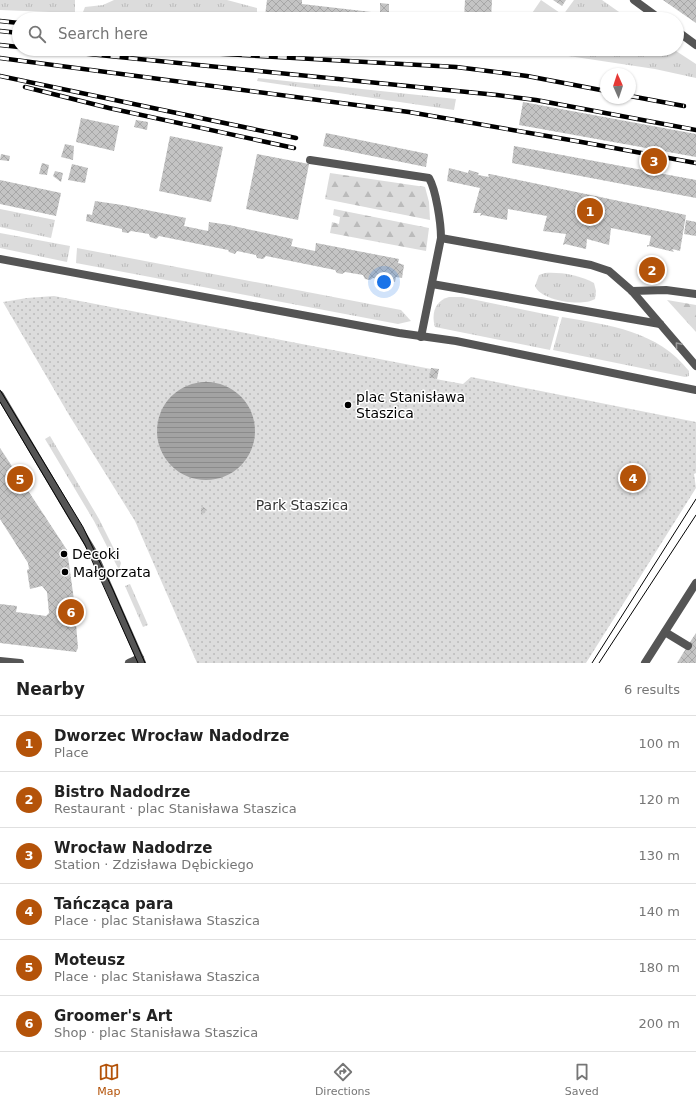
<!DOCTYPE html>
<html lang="en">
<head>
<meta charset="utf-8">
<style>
  :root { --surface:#fff; --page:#f2f2f2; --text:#222; --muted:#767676; --line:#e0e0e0; --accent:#b45309 }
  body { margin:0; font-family:"DejaVu Sans",sans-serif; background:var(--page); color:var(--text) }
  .compass { position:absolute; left:600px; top:68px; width:36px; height:36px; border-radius:50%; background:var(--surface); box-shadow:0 1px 3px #0004; rotate:357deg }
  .you { position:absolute; left:384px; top:282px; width:14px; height:14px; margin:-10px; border:3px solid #fff; border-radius:50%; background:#1a73e8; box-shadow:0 0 0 6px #1a73e833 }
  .badge { display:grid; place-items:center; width:26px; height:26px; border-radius:50%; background:var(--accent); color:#fff; font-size:13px; font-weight:700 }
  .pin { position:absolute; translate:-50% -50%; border:2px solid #fff; box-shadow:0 1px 4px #0006 }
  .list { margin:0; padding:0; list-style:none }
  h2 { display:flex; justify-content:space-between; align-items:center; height:52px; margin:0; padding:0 16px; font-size:17px }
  h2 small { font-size:13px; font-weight:400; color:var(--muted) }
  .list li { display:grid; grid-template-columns:26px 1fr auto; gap:12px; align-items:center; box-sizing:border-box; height:56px; padding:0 16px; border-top:1px solid var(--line) }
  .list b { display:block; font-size:15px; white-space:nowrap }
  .list p { margin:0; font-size:13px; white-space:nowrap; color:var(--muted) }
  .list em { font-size:13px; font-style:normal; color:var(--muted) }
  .icon { flex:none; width:22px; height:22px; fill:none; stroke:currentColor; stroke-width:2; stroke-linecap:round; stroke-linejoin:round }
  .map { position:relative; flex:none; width:696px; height:663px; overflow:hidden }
  .search { position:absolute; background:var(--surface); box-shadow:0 1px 3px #0004; left:12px; right:12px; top:12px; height:44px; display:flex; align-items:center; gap:10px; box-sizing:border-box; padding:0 14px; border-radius:22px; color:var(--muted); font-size:15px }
  .sheet { height:388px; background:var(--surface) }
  nav { display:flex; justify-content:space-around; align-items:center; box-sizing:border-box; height:56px; border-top:1px solid var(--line); background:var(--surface); font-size:11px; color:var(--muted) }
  nav a { display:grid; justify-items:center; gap:2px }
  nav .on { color:var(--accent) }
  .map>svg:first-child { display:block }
</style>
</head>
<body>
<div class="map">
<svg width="696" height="663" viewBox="0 0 696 663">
  <defs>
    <pattern id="grass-tufts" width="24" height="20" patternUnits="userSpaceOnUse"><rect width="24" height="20" fill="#dcdcdc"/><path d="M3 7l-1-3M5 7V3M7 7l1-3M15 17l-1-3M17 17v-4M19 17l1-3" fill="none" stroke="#bbb"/></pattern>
    <pattern id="forest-firs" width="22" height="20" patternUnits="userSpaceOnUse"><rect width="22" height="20" fill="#dcdcdc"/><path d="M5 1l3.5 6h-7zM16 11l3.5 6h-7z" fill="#bbb"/></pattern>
    <pattern id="park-dots" width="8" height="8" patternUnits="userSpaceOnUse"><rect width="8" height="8" fill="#dcdcdc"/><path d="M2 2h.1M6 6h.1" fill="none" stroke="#bbb" stroke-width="1.8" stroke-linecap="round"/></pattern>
    <pattern id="water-rules" width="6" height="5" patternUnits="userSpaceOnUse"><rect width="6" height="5" fill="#a3a3a3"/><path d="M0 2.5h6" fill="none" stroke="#8b8b8b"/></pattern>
    <pattern id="building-cross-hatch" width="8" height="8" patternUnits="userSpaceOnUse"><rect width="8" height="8" fill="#c4c4c4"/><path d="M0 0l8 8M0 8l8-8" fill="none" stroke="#a7a7a7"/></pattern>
  </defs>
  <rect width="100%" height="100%" fill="#fff"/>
  <!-- grass -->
  <g fill="url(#grass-tufts)">
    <polygon points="0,0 75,0 75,13 0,10"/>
    <polygon points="114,0 227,0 257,8 257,17 275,19 129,19 83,12 85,7 103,5"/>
    <polygon points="541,0 563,15 574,0 602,0 629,19 528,19"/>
    <polygon points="522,49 673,49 696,64 696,78 655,69"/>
    <polygon points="258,78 456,99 454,110 257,81"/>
    <polygon points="0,209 55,220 51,238 0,227"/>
    <polygon points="0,233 70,246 67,262 0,248"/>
    <polygon points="77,248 401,310 411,321 398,324 76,263"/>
    <path d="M545,273C560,272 580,275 594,283L596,291L595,299C582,307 541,301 535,286L539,275Z"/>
    <path d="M449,297H462L559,317L550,350L435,327C431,313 435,301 449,297Z"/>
    <path d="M562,317C609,325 658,331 689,371V376L685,377L553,350Z"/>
    <polygon points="50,436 99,519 121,563 119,570 94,521 45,439"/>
    <polygon points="130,584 148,625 143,627 125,586"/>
  </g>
  <!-- forest -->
  <g fill="url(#forest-firs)">
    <polygon points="330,173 425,187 429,202 430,220 325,199"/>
    <polygon points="334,209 429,228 426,251 330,233 332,222 339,224 340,217 333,215"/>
    <polygon points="667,300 696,305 696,332"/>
  </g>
  <!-- park -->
  <polygon fill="url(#park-dots)" points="54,296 431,369 430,378 463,384 471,377 696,422 696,473 694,474 696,488 586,663 197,663 135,521 69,415 3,302 27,298"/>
  <!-- water -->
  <circle fill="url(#water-rules)" cx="206" cy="431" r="49"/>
  <!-- building -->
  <g fill="url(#building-cross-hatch)">
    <polygon points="267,0 302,0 302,4 380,13 380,3 389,4 389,16 408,19 295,19 265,16"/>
    <polygon points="465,0 492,0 491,19 464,19"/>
    <polygon points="553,0 566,0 562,6"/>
    <polygon points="663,0 696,0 696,23 683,14"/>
    <polygon points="523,102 696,134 696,157 519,125"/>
    <polygon points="81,118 119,126 114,151 76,142"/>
    <polygon points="136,120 148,122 147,130 134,127"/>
    <polygon points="326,133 428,154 426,167 323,146"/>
    <polygon points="170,136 223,147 211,202 159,191"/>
    <polygon points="65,144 74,146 73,160 61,157"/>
    <polygon points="514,146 696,180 696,198 512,163"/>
    <polygon points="1,154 10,156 9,161 0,160"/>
    <polygon points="257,154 309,164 298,220 246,209"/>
    <polygon points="42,163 49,165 47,175 39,174"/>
    <polygon points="72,164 88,168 85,183 68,180"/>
    <polygon points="449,168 468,173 469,170 479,173 478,175 489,177 488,174 490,174 686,215 680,251 672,249 674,252 649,246 647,247 647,245 649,245 651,236 611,228 609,245 587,239 586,249 565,244 563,245 566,234 543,231 547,216 508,209 507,220 482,215 480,216 481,213 473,213 480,188 447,181"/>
    <polygon points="55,171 63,173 61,182 53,176"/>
    <polygon points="0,180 61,193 56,216 0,204"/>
    <polygon points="95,201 122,205 186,218 184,226 208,231 209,222 229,225 293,239 291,246 315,251 316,243 399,259 398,263 404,265 402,278 396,277 395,282 373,278 370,280 365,279 363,275 345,272 342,274 337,273 335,270 266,256 263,259 257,258 256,255 237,251 235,254 229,252 228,250 159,236 156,239 150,237 149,234 131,231 128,233 122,232 122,229 86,221 87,214 92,215"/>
    <polygon points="686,220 696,222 696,236 684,234"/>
    <polygon points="645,259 664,263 662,275 642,271"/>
    <polygon points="431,368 439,369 437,379 429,378"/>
    <polygon points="0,448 67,550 74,600 78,648 76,652 0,643 0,604 17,606 16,612 46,616 49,613 47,592 42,586 30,589 27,570 29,569 28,563 0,519"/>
    <polygon points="203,507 206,509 205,513 201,514 201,508"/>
    <polygon points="696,633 696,663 677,663 690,642"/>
  </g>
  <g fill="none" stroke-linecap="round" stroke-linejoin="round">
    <!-- service -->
    <g stroke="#555" stroke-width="8">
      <path d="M310,160L429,178C436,190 441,223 441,238"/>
      <polyline points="432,284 660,324"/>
      <polyline points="632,291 666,290 696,294"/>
      <polyline points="421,337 441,238 591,265 609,271 632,291 696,366"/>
      <polyline points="665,632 688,646"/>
    </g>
    <!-- minor -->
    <g stroke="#555" stroke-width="8">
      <polyline points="634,0 660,19"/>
      <polyline points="677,31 696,45"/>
      <polyline points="0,661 20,663"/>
      <polyline points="129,663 140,658"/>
      <polyline points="645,663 696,583"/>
    </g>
    <!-- tertiary -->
    <g stroke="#555" stroke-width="8">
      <polyline points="0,259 399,333 456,341 696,390"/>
      <polyline points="0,395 93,552 142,663"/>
    </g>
    <!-- tram -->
    <g stroke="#000" stroke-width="1">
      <polyline points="0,390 83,527 113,590 145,663"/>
      <polyline points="0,402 85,545 138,663"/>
      <polyline points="592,663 696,499"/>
      <polyline points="599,663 696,515"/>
    </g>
    <defs>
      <g id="rail">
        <polyline points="0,21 19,23"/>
        <polyline points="0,31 19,33"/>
        <polyline points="0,45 19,47"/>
        <polyline points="39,49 497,95 536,100 696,130"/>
        <polyline points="134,49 456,67 527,76 606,91"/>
        <polyline points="0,58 409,112 576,141 696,163"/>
        <polyline points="0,76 296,138"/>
        <polyline points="25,87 109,108 294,148"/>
        <polyline points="630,96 684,106"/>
      </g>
    </defs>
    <!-- rail casing -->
    <use href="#rail" stroke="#000" stroke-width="4.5"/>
    <!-- rail -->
    <use href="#rail" stroke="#fff" stroke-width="3" stroke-dasharray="9" stroke-linecap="butt"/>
  </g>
  <!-- one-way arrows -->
  <defs><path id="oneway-chevron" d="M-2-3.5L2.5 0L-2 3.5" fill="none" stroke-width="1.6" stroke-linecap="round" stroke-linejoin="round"/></defs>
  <use stroke="#999" href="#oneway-chevron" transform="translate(678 345) rotate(-130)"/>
  <!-- markers -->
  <g fill="#000" stroke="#fff" stroke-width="1.5">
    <circle cx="348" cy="405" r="4"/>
    <circle cx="64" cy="554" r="4"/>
    <circle cx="65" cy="572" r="4"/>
  </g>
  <g text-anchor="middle" stroke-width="3" stroke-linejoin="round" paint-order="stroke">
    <!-- poi labels -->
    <g font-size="14" fill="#000" stroke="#fff" text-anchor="start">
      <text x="356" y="402">plac Stanisława<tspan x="356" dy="16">Staszica</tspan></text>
      <text x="72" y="559">Decoki</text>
      <text x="73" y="577">Małgorzata</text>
    </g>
    <!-- park labels -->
    <g font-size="14" fill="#333" stroke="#fff">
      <text x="302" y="510">Park Staszica</text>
    </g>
  </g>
</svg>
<svg class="compass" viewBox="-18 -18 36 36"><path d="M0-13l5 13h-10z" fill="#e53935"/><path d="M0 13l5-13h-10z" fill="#767676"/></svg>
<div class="you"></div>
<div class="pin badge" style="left:590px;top:211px">1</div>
<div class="pin badge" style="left:652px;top:270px">2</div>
<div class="pin badge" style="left:654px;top:161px">3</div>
<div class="pin badge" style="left:633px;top:478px">4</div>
<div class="pin badge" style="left:20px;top:479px">5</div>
<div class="pin badge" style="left:71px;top:612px">6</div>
<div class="search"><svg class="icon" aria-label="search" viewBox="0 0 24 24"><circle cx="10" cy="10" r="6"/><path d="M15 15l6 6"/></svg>Search here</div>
</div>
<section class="sheet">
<h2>Nearby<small>6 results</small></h2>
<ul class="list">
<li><span class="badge">1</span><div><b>Dworzec Wrocław Nadodrze</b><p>Place</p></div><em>100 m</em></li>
<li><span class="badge">2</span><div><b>Bistro Nadodrze</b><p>Restaurant · plac Stanisława Staszica</p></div><em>120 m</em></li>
<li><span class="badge">3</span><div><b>Wrocław Nadodrze</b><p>Station · Zdzisława Dębickiego</p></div><em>130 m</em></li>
<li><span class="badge">4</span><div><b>Tańcząca para</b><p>Place · plac Stanisława Staszica</p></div><em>140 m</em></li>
<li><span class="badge">5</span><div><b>Moteusz</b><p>Place · plac Stanisława Staszica</p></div><em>180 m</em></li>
<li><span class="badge">6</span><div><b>Groomer's Art</b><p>Shop · plac Stanisława Staszica</p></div><em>200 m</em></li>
</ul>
</section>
<nav>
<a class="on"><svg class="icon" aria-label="map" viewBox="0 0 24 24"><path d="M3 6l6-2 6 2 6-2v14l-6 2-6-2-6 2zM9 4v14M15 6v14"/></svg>Map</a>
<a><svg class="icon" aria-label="directions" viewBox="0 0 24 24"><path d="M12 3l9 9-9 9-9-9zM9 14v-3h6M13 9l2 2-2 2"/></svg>Directions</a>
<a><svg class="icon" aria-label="saved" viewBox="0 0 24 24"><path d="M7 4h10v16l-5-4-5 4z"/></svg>Saved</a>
</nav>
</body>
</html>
